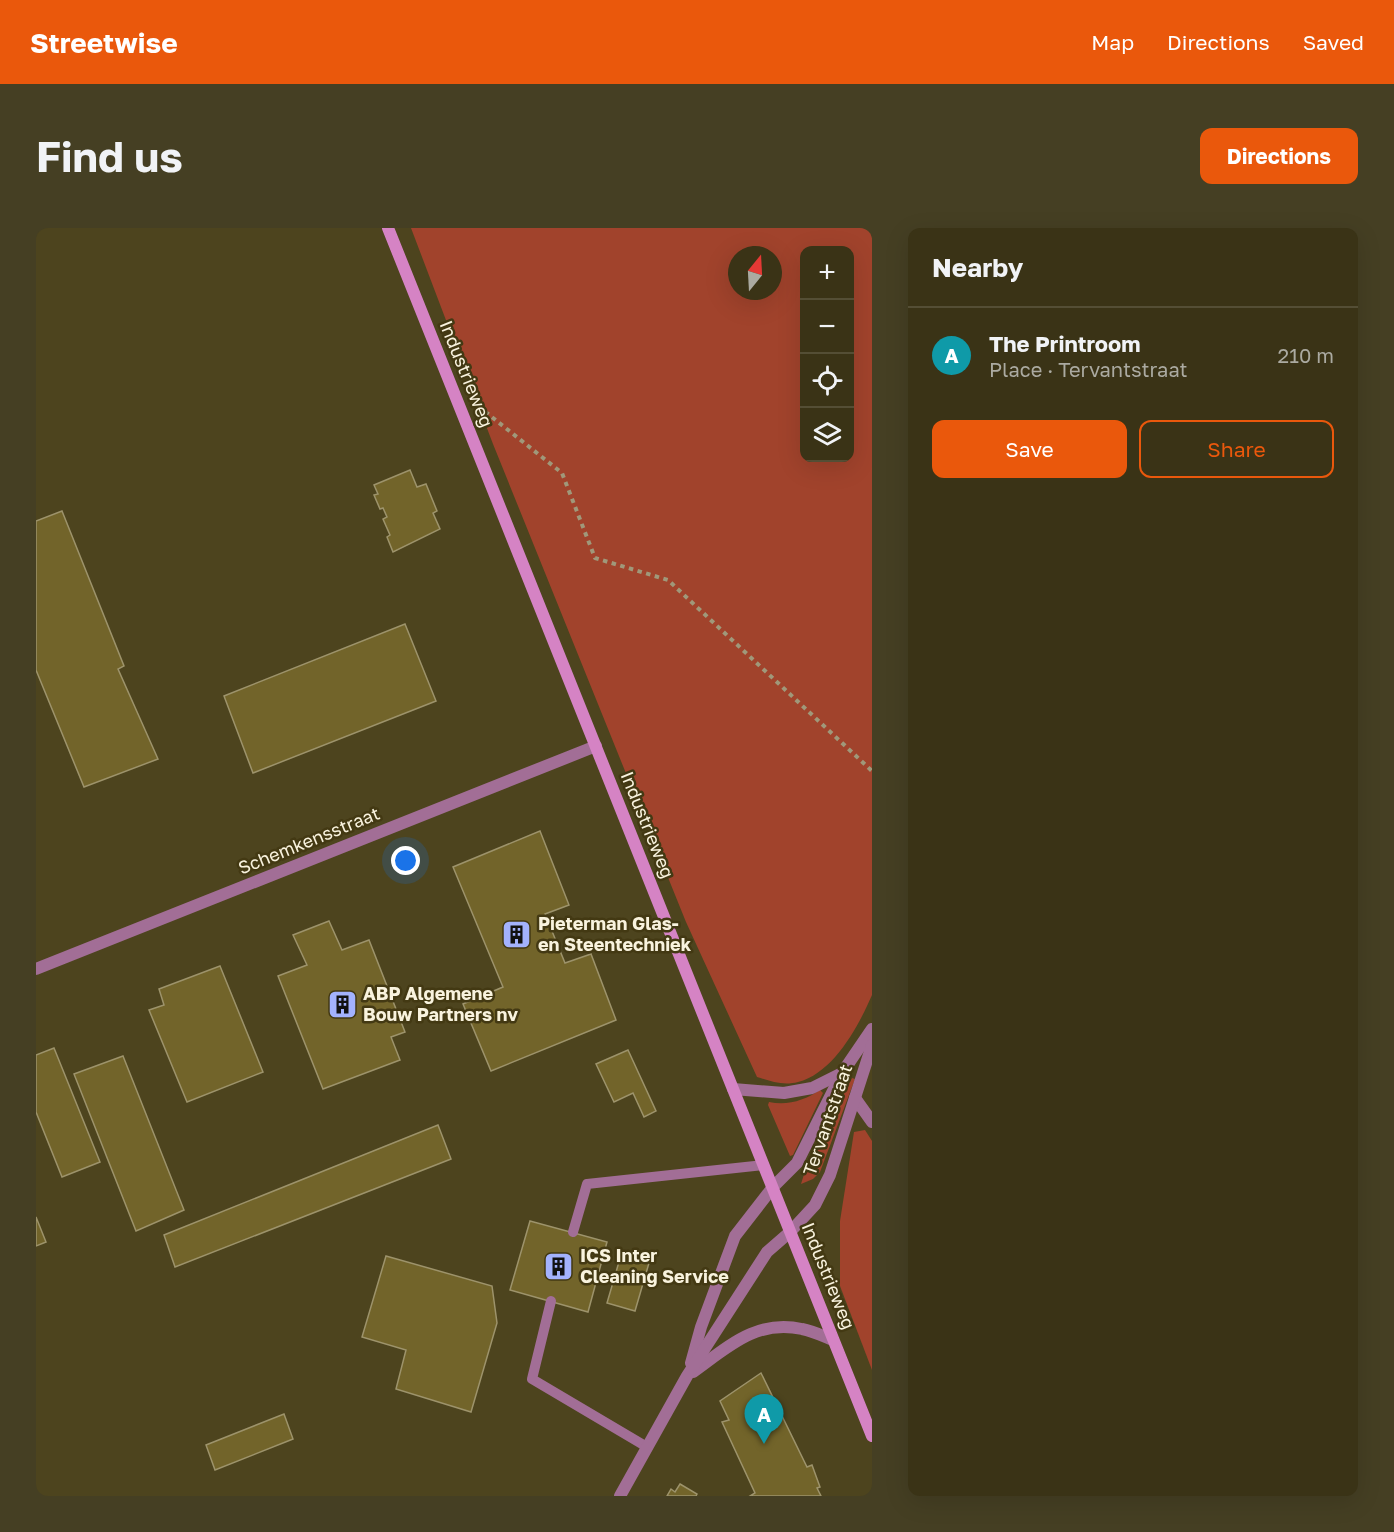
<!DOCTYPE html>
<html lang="en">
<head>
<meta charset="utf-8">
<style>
  :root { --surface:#3a3316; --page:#453f23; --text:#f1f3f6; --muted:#abaaa1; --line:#544e35; --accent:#ea580c }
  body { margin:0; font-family:"Golos Text",sans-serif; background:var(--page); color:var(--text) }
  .controls { position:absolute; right:18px; top:18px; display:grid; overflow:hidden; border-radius:12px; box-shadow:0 6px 24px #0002 }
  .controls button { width:54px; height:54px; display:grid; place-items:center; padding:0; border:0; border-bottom:2px solid var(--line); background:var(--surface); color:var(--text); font:30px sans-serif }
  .compass { position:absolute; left:692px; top:18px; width:54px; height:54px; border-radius:50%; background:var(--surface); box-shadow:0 6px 24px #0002; rotate:18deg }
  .you { position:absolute; left:370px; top:633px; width:21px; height:21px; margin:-15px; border:4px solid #fff; border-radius:50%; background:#1a73e8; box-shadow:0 0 0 9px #1a73e833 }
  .badge { display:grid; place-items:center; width:39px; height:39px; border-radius:50%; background:var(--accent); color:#fff; font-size:20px; font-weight:700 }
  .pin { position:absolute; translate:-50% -50px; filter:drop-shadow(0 2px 3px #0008) }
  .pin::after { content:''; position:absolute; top:32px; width:21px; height:18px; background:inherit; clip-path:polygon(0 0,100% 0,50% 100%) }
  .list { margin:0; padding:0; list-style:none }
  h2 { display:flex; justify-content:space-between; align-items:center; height:78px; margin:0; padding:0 24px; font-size:26px }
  h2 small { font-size:20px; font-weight:400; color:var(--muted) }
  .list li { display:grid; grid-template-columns:39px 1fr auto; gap:18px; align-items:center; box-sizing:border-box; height:96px; padding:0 24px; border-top:2px solid var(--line) }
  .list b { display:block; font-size:22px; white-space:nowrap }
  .list p { margin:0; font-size:20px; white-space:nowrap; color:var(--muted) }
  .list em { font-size:20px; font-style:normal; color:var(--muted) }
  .actions { display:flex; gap:12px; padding:18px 24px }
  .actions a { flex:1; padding:14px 0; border:2px solid var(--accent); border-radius:12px; text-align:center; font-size:21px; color:var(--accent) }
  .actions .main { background:var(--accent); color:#fff }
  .icon { flex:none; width:33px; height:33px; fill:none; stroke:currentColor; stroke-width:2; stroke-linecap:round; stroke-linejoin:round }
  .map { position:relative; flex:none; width:836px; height:1268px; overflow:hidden; border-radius:12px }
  header { display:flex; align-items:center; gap:36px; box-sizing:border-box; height:84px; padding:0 30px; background:var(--accent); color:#fff }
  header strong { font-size:28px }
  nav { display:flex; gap:33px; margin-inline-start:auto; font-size:21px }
  .intro { display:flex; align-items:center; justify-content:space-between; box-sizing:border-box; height:144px; padding:0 36px }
  h1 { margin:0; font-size:42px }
  .button { padding:15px 27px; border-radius:12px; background:var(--accent); color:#fff; font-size:21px; font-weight:700 }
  main { display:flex; gap:36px; padding:0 36px }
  aside { flex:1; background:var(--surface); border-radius:12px; box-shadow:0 6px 24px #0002 }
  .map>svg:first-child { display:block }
</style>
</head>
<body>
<header>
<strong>Streetwise</strong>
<nav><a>Map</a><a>Directions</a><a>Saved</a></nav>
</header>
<div class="intro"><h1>Find us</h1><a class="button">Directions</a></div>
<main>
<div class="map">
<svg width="836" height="1268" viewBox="0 0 836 1268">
  <rect width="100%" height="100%" fill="#4d441e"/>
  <!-- green -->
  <g fill="#a1432c" fill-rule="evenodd">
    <path d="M375,0H836V767C823,797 798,845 762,854C747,858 734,853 721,849L650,694L457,216ZM814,22V230H768V22ZM701,27H737V63H701Z"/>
    <polygon points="816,850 819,851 784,944 777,951 765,956 770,940"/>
    <path d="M784,862L787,865L757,927L754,928L732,877L733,874C752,878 769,872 784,862Z"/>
    <polygon points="829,902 836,913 836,1142 804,1058 804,993 818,904"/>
  </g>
  <!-- building -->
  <g fill="#72642a" stroke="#9d936b" stroke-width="1.5">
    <polygon points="374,242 381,259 390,256 401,283 397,285 404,301 357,324 351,309 354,307 347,291 351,289 347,280 344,281 338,267 342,266 338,257"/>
    <polygon points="26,283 88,438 82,441 122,531 48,559 0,442 0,293"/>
    <polygon points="369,396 400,473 217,545 188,468"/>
    <polygon points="504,603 533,677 509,686 529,735 555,726 580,792 455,843 427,776 467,759 417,639"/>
    <polygon points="293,693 306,722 333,712 369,804 355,809 364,832 287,861 242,748 271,737 257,707"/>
    <polygon points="184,738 227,844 151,874 113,782 128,777 123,761"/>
    <polygon points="18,820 64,934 26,949 0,884 0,827"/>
    <polygon points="592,822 620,883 608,889 597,865 578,874 560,836"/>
    <polygon points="87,828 148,982 100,1003 38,846"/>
    <polygon points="402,897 415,931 139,1039 128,1007"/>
    <polygon points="0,989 10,1014 0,1018"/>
    <polygon points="494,993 571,1014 552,1084 474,1062"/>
    <polygon points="585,1027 613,1035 599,1083 571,1075"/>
    <polygon points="350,1028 456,1058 461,1095 435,1184 360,1161 370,1122 326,1109"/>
    <polygon points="725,1145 771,1239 776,1237 784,1259 781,1260 785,1268 714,1268 719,1265 686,1194 693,1192 684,1173"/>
    <polygon points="248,1186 257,1211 179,1242 170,1217"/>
    <polygon points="644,1256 661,1266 660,1268 631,1268 635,1261 639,1264"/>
  </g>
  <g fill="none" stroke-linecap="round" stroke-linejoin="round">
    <!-- path -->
    <polyline stroke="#a0987a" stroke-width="4" stroke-dasharray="4.5 4.5" stroke-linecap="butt" points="442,178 526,245 559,330 632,352 836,543"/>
    <!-- lane -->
    <g stroke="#a26e96" stroke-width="10">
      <polyline points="537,1004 551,956 728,937"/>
      <polyline points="515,1073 496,1151 611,1219"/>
    </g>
    <!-- street -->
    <g stroke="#a26e96" stroke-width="12">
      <polyline points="0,741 560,518"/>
      <polyline points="697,861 748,865 776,860 806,845"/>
      <polyline points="819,870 836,894"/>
      <polyline points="655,1135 665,1099 699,1008 737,959 761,935 806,845 836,801"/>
      <path d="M657,1144C692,1119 720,1091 766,1101C777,1103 787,1108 797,1112"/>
      <polyline points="584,1268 651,1148 731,1024 754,1004 779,977 794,947 836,817"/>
    </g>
    <!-- secondary -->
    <polyline stroke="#d583c4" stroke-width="12" points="352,0 836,1208"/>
  </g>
  <!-- icons -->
  <defs>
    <symbol id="building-square" viewBox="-11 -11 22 22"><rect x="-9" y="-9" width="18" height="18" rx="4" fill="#a3b2fd" stroke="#433913"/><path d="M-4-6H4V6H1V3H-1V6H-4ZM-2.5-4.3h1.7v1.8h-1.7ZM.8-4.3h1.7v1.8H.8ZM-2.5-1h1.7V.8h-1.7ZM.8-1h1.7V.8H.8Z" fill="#111"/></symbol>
  </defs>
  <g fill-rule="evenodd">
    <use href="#building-square" x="464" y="690" width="33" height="33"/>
    <use href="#building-square" x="290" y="760" width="33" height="33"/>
    <use href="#building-square" x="506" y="1022" width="33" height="33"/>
  </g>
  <g text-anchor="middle" stroke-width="5" stroke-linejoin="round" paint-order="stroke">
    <!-- street labels -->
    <g font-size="18" fill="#f9f3de" stroke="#433913">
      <text transform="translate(430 146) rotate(68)" y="6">Industrieweg</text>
      <text transform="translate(611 597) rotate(68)" y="6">Industrieweg</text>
      <text transform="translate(273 613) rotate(-22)" y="6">Schemkensstraat</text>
      <text transform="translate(792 892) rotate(-71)" y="6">Tervantstraat</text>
      <text transform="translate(792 1048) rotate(68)" y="6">Industrieweg</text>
    </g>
    <!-- poi labels -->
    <g font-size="18" font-weight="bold" fill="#f9f3de" stroke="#433913" text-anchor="start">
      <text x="502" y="702">Pieterman Glas-<tspan x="502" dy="21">en Steentechniek</tspan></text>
      <text x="327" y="772">ABP Algemene<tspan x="327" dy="21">Bouw Partners nv</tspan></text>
      <text x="544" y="1034">ICS Inter<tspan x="544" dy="21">Cleaning Service</tspan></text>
    </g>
  </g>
</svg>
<div class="controls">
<button>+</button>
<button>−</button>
<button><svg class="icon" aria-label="locate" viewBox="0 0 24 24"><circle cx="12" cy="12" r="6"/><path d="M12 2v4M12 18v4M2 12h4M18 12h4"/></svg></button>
<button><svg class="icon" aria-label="layers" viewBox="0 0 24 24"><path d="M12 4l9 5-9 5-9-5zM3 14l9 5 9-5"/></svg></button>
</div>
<svg class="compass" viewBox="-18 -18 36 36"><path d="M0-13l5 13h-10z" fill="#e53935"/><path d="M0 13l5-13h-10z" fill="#abaaa1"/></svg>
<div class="you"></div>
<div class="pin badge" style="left:728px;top:1216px;background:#0f9aa8">A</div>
</div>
<aside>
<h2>Nearby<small></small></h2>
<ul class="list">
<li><span class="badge" style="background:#0f9aa8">A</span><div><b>The Printroom</b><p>Place · Tervantstraat</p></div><em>210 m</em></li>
</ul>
<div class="actions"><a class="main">Save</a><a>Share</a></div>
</aside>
</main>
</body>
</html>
